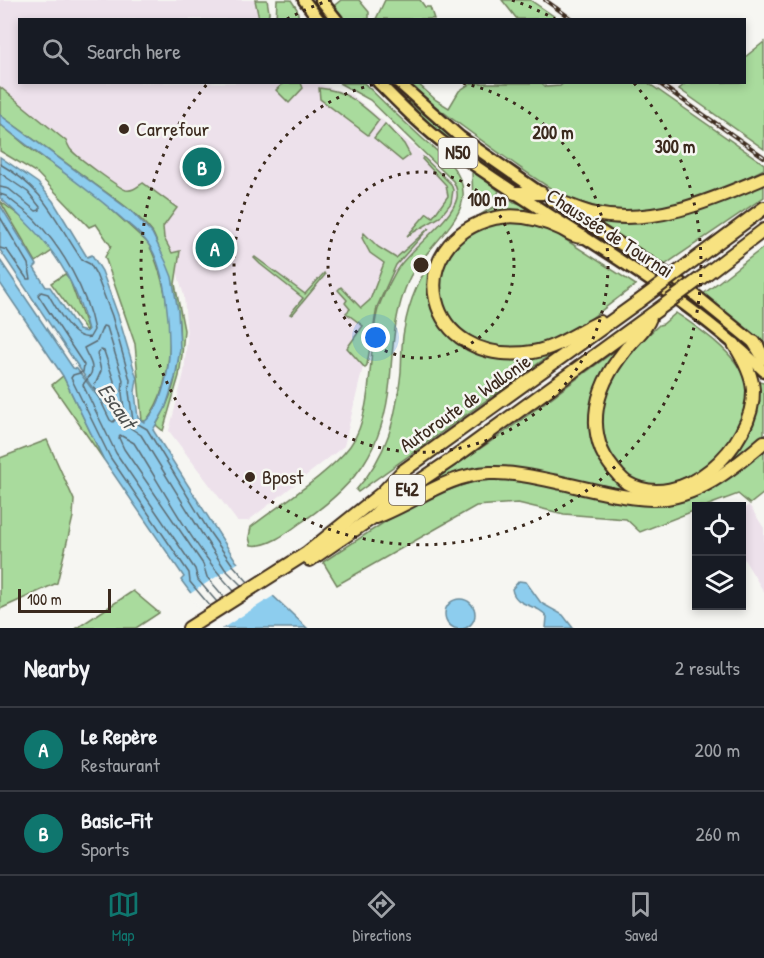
<!DOCTYPE html>
<html lang="en">
<head>
<meta charset="utf-8">
<style>
  :root { --surface:#171b24; --page:#20242c; --text:#f1f3f6; --muted:#9ea1a6; --line:#363941; --accent:#0f766e }
  body { margin:0; font-family:"Patrick Hand",sans-serif; background:var(--page); color:var(--text) }
  .controls { position:absolute; right:18px; bottom:18px; display:grid; overflow:hidden; border-radius:0px; box-shadow:0 3px 9px #0003 }
  .controls button { width:54px; height:54px; display:grid; place-items:center; padding:0; border:0; border-bottom:2px solid var(--line); background:var(--surface); color:var(--text); font:30px sans-serif }
  .scale { position:absolute; left:18px; bottom:15px; width:93px; box-sizing:border-box; padding-left:6px; border:3px solid #3b2a1e; border-top:0; font-size:16px; line-height:21px; white-space:nowrap; color:#3b2a1e; -webkit-text-stroke:4px #f6f6f2; paint-order:stroke }
  .you { position:absolute; left:376px; top:338px; width:21px; height:21px; margin:-15px; border:4px solid #fff; border-radius:50%; background:#1a73e8; box-shadow:0 0 0 9px #1a73e833 }
  .badge { display:grid; place-items:center; width:39px; height:39px; border-radius:50%; background:var(--accent); color:#fff; font-size:20px; font-weight:700 }
  .pin { position:absolute; translate:-50% -50%; border:3px solid #fff; box-shadow:0 2px 6px #0006 }
  .list { margin:0; padding:0; list-style:none }
  h2 { display:flex; justify-content:space-between; align-items:center; height:78px; margin:0; padding:0 24px; font-size:26px }
  h2 small { font-size:20px; font-weight:400; color:var(--muted) }
  .list li { display:grid; grid-template-columns:39px 1fr auto; gap:18px; align-items:center; box-sizing:border-box; height:84px; padding:0 24px; border-top:2px solid var(--line) }
  .list b { display:block; font-size:22px; white-space:nowrap }
  .list p { margin:0; font-size:20px; white-space:nowrap; color:var(--muted) }
  .list em { font-size:20px; font-style:normal; color:var(--muted) }
  .icon { flex:none; width:33px; height:33px; fill:none; stroke:currentColor; stroke-width:2; stroke-linecap:round; stroke-linejoin:round }
  .map { position:relative; flex:none; width:764px; height:628px; overflow:hidden }
  .search { position:absolute; background:var(--surface); box-shadow:0 3px 9px #0003; left:18px; right:18px; top:18px; height:66px; display:flex; align-items:center; gap:15px; box-sizing:border-box; padding:0 21px; border-radius:0px; color:var(--muted); font-size:22px }
  .sheet { height:246px; background:var(--surface) }
  nav { display:flex; justify-content:space-around; align-items:center; box-sizing:border-box; height:84px; border-top:2px solid var(--line); background:var(--surface); font-size:16px; color:var(--muted) }
  nav a { display:grid; justify-items:center; gap:3px }
  nav .on { color:var(--accent) }
  .map>svg:first-child { display:block }
</style>
</head>
<body>
<div class="map">
<svg width="764" height="628" viewBox="0 0 764 628">
  <rect width="100%" height="100%" fill="#f6f6f2"/>
  <filter id="ink" filterUnits="userSpaceOnUse"><feTurbulence type="fractalNoise" baseFrequency=".0167" numOctaves="2"/><feDisplacementMap in="SourceGraphic" scale="12" xChannelSelector="R" yChannelSelector="G"/><feConvolveMatrix kernelMatrix="1 2 1 2 8 2 1 2 1" color-interpolation-filters="sRGB"/></filter>
  <g filter="url(#ink)">
    <!-- built -->
    <g fill="#ede1eb">
      <polygon points="0,0 269,0 270,19 20,20 20,82 316,83 352,95 424,155 456,187 458,214 376,313 344,446 248,521 237,521 169,431 184,373 187,339 184,296 172,254 100,188 0,115"/>
      <polygon points="749,505 764,528 764,592 742,556 742,510"/>
    </g>
    <!-- green -->
    <g fill="#a9db9d" stroke="#72825e" stroke-width="1.5">
      <polygon points="255,0 267,0 269,12 268,19 259,19"/>
      <polygon points="277,0 291,0 297,9 299,19 276,19"/>
      <polygon points="341,0 359,0 369,12 369,19 343,19 334,9 335,5"/>
      <polygon points="385,0 420,0 425,7 430,7 434,19 376,19"/>
      <polygon points="502,0 530,0 558,19 517,19"/>
      <polygon points="764,42 764,149 679,89 686,83 744,82 745,57"/>
      <path d="M565,82L648,83L764,164V169C702,202 626,229 559,193C539,182 521,168 502,155C470,132 437,109 407,83H417L436,100L449,108L459,91L471,83H542L546,87L560,86Z"/>
      <polygon points="284,83 301,83 303,88 289,103 276,90"/>
      <path d="M339,83H364C383,102 403,121 423,139C433,148 445,156 453,167C458,174 463,183 463,192C466,221 421,252 409,279C394,314 393,343 390,381C383,450 357,485 299,524C287,533 267,548 251,545L249,537L251,527C280,504 328,475 350,446C374,413 368,351 377,313C380,299 390,283 396,271C409,249 452,221 457,198C458,191 456,186 453,181L370,100Z"/>
      <path d="M383,83H388L413,106L514,184L511,186C464,154 425,122 383,83Z"/>
      <path d="M0,87L66,141C68,144 69,148 71,150C76,156 119,188 126,190C133,191 137,187 143,183L177,208L163,227L164,238L172,253L180,251L175,284L184,330L182,355L179,376L163,431L156,425C188,374 185,306 161,253C158,247 156,238 152,232C137,212 112,197 92,182C62,160 31,137 0,115Z"/>
      <path d="M319,88C345,90 360,103 379,120L368,135L320,99Z"/>
      <path d="M0,124L29,148L93,193L148,243C173,293 181,375 146,421H142L135,344L105,257L111,246L96,224L89,227L37,173L0,151Z"/>
      <polygon points="385,124 404,144 410,155 402,161 374,138"/>
      <polygon points="423,157 451,184 453,190 451,203 440,217 407,236 427,213 433,217 448,196 446,185 422,159"/>
      <polygon points="475,172 499,191 497,195 477,207 473,205 472,173"/>
      <polygon points="764,181 764,197 663,266 602,226 604,219 646,220"/>
      <path d="M508,200L524,205L528,210L510,213L444,247L433,308L438,321L447,332L471,349L557,350L358,492L356,490C388,454 396,418 401,372C402,358 401,344 404,330C414,269 452,225 508,200Z"/>
      <polygon points="0,201 29,223 52,251 36,262"/>
      <polygon points="567,221 580,225 651,271 724,325 734,337"/>
      <path d="M514,222L542,227L552,231L636,285C605,306 581,331 544,343C523,349 502,349 481,341C432,321 425,264 471,234C483,226 499,223 514,222Z"/>
      <polygon points="429,228 396,265 377,307 367,365 365,368 347,348 363,326 346,313 350,309 345,303 347,300 338,290 341,287 361,308 370,300 384,263 370,253 362,238 364,233 378,247 396,258"/>
      <polygon points="764,247 764,348 728,315 702,295"/>
      <polygon points="255,257 305,294 324,273 325,275 292,315 290,314 303,298 260,264 254,258"/>
      <polygon points="65,274 69,278 87,328 86,331 51,283"/>
      <path d="M676,313C698,328 735,352 744,378C761,424 699,489 652,484C599,479 592,413 614,375C625,355 643,340 659,325L663,324Z"/>
      <polygon points="623,345 607,366 596,449 646,492 722,464 759,382 764,383 764,435 714,475 649,495 528,473 429,487 426,485 502,434"/>
      <polygon points="63,376 104,460 52,385"/>
      <polygon points="47,440 74,500 73,517 57,583 0,609 0,458"/>
      <polygon points="764,450 764,493 750,504 738,494 706,506 696,506 696,510 640,532 626,519 564,514 518,503 476,506 337,585 323,562 397,514 429,497 475,481 499,479 524,482 622,501 691,497 708,490 723,481"/>
      <polygon points="133,591 159,613 136,628 77,628"/>
    </g>
    <!-- water -->
    <g fill="#8dcdee" stroke="#6c8c9b" stroke-width="1.5">
      <path d="M0,115L132,212L152,233L166,262L172,277L178,311L180,349L175,378L165,409L153,430L236,561L307,628H222L190,592L181,580L184,577L104,460L63,376L0,283V260L73,368L77,369L104,405L0,250V205L37,265L34,268L46,287H50L79,330L86,332L88,330C74,272 44,236 0,198V157L38,183L53,201L87,257L92,255L102,271L118,315L137,379L135,392L138,418L144,422C160,411 168,375 169,356C170,325 166,270 149,245C142,234 129,225 119,216C81,183 39,156 0,124Z"/>
      <path d="M519,581L526,582L541,603L563,615L573,628H546L547,617C538,603 515,608 512,589Z"/>
      <circle cx="460" cy="614" r="15"/>
    </g>
    <!-- pier -->
    <polygon fill="#f6f6f2" points="241,561 275,595 223,628 218,628 188,595"/>
    <g fill="none" stroke-linecap="round" stroke-linejoin="round">
      <!-- shore -->
      <g stroke="#5c6b71" stroke-width="1.5">
        <path d="M0,164C46,190 54,219 82,260L90,264L96,274L112,316L130,380L129,392L133,421L147,429L210,533L232,564L248,582"/>
        <polyline points="0,173 28,192 40,207 40,210 36,211 9,189 0,187"/>
        <path d="M0,194L6,196C15,204 26,211 35,220C62,248 87,291 94,330L90,337C73,342 56,307 48,294L41,292L38,295L84,365L83,372L73,375L71,378L110,457L189,573L190,582L210,606"/>
        <polyline points="0,217 28,264 31,279 27,279 7,250 0,248"/>
        <polygon points="101,350 104,351 114,381 113,394 116,419 113,422 110,420 94,387 101,371 97,353"/>
        <path d="M224,597L207,577L203,564L124,449L119,438L120,435L134,443C165,492 194,549 234,591"/>
        <path d="M217,602L198,580L195,569L116,453L83,385C84,382 87,380 89,377C97,367 87,357 84,348L97,341L103,326L107,327L123,380L122,393L126,425L141,435L204,537L225,569L242,586"/>
      </g>
      <defs>
        <g id="major">
          <polyline points="304,0 319,20"/>
          <polyline points="321,0 337,20"/>
          <path d="M378,82C401,105 423,128 449,147C553,224 671,281 764,371"/>
          <polyline points="398,82 460,137 542,194"/>
          <polyline points="563,207 678,281 759,347"/>
        </g>
        <g id="highway">
          <polyline points="515,193 541,193"/>
          <path d="M552,200C567,203 580,211 595,214C654,226 712,200 764,178"/>
          <path d="M583,237C574,237 569,233 562,229C541,219 518,213 495,218C399,241 421,369 533,352C557,348 578,332 600,322"/>
          <polyline points="690,263 764,208"/>
          <polyline points="705,275 764,230"/>
          <path d="M650,318C646,329 638,335 631,343C615,362 601,382 597,407C594,426 597,447 609,463C614,470 620,478 627,483C681,515 755,445 753,390C752,374 743,358 734,344"/>
          <polyline points="754,342 764,358"/>
          <path d="M376,517C414,503 448,474 490,473C514,472 539,478 562,483C592,490 622,498 652,499C695,500 734,468 764,442"/>
          <polyline points="310,560 372,518 384,505 454,458 652,314"/>
          <polyline points="189,628 307,553 382,493 403,471 638,302"/>
        </g>
      </defs>
      <!-- major casing -->
      <use href="#major" stroke="#3b2a1e" stroke-width="15"/>
      <!-- highway casing -->
      <use href="#highway" stroke="#3b2a1e" stroke-width="16"/>
      <!-- major -->
      <use href="#major" stroke="#f7e281" stroke-width="10"/>
      <!-- highway -->
      <use href="#highway" stroke="#f7e281" stroke-width="12"/>
      <defs>
        <g id="rail">
          <polyline points="545,0 573,20"/>
          <polyline points="657,82 764,157"/>
        </g>
      </defs>
      <!-- rail casing -->
      <use href="#rail" stroke="#3b2a1e" stroke-width="4"/>
      <!-- rail -->
      <use href="#rail" stroke="#f6f6f2" stroke-width="1.5" stroke-dasharray="4.5" stroke-linecap="butt"/>
      <defs>
        <g id="highway-bridge">
          <polyline points="638,302 690,263"/>
          <polyline points="652,314 705,275"/>
        </g>
      </defs>
      <!-- highway-bridge casing -->
      <use href="#highway-bridge" stroke="#3b2a1e" stroke-width="16" stroke-linecap="butt"/>
      <!-- highway-bridge -->
      <use href="#highway-bridge" stroke="#f7e281" stroke-width="12"/>
    </g>
  </g>
  <!-- distance rings -->
  <g fill="none" stroke="#3b2a1e" stroke-width="3" stroke-dasharray="3 6">
    <circle cx="421" cy="265" r="93"/>
    <path d="M463 83A187 187 0 1 1 379 83"/>
    <path d="M287 19A280 280 0 0 1 330 0M512 0A280 280 0 0 1 555 19M634 83A280 280 0 1 1 208 83"/>
  </g>
  <!-- markers -->
  <g fill="#3b2a1e" stroke="#f6f6f2" stroke-width="2">
    <circle cx="124" cy="129" r="6"/>
    <circle cx="250" cy="477" r="6"/>
  </g>
  <g text-anchor="middle" stroke-width="5" stroke-linejoin="round" paint-order="stroke">
    <!-- shield labels -->
    <g fill="#f6f6f2" stroke="#73675e" stroke-width="1.5">
      <rect x="438.5" y="138" width="39" height="30" rx="4.5"/>
      <rect x="389" y="475" width="36" height="30" rx="4.5"/>
    </g>
    <g font-size="18" font-weight="bold" fill="#3b2a1e">
      <text x="458" y="159">N50</text>
      <text x="407" y="496">E42</text>
    </g>
    <!-- poi labels -->
    <g font-size="20" fill="#3b2a1e" stroke="#f6f6f2" text-anchor="start">
      <text x="136" y="136">Carrefour</text>
      <text x="262" y="484">Bpost</text>
    </g>
    <!-- street labels -->
    <g font-size="20" fill="#3b2a1e" stroke="#f6f6f2">
      <text transform="translate(610 233) rotate(33)" y="7">Chaussée de Tournai</text>
      <text transform="translate(465 403) rotate(-35)" y="7">Autoroute de Wallonie</text>
    </g>
    <!-- water labels -->
    <g font-size="21" font-style="italic" fill="#505352" stroke="#f6f6f2">
      <text transform="translate(117 406) rotate(55)" y="7">Escaut</text>
    </g>
  </g>
  <circle cx="421" cy="265" r="9" fill="#3b2a1e" stroke="#f6f6f2" stroke-width="3"/>
  <g font-size="18" text-anchor="middle" font-weight="bold" fill="#3b2a1e" stroke="#f6f6f2" stroke-width="5" stroke-linejoin="round" paint-order="stroke">
    <text x="553" y="139">200 m</text>
    <text x="675" y="153">300 m</text>
    <text x="487" y="206">100 m</text>
  </g>
</svg>
<div class="controls">
<button><svg class="icon" aria-label="locate" viewBox="0 0 24 24"><circle cx="12" cy="12" r="6"/><path d="M12 2v4M12 18v4M2 12h4M18 12h4"/></svg></button>
<button><svg class="icon" aria-label="layers" viewBox="0 0 24 24"><path d="M12 4l9 5-9 5-9-5zM3 14l9 5 9-5"/></svg></button>
</div>
<div class="scale">100 m</div>
<div class="you"></div>
<div class="pin badge" style="left:215px;top:248px">A</div>
<div class="pin badge" style="left:202px;top:167px">B</div>
<div class="search"><svg class="icon" aria-label="search" viewBox="0 0 24 24"><circle cx="10" cy="10" r="6"/><path d="M15 15l6 6"/></svg>Search here</div>
</div>
<section class="sheet">
<h2>Nearby<small>2 results</small></h2>
<ul class="list">
<li><span class="badge">A</span><div><b>Le Repère</b><p>Restaurant</p></div><em>200 m</em></li>
<li><span class="badge">B</span><div><b>Basic-Fit</b><p>Sports</p></div><em>260 m</em></li>
</ul>
</section>
<nav>
<a class="on"><svg class="icon" aria-label="map" viewBox="0 0 24 24"><path d="M3 6l6-2 6 2 6-2v14l-6 2-6-2-6 2zM9 4v14M15 6v14"/></svg>Map</a>
<a><svg class="icon" aria-label="directions" viewBox="0 0 24 24"><path d="M12 3l9 9-9 9-9-9zM9 14v-3h6M13 9l2 2-2 2"/></svg>Directions</a>
<a><svg class="icon" aria-label="saved" viewBox="0 0 24 24"><path d="M7 4h10v16l-5-4-5 4z"/></svg>Saved</a>
</nav>
</body>
</html>
